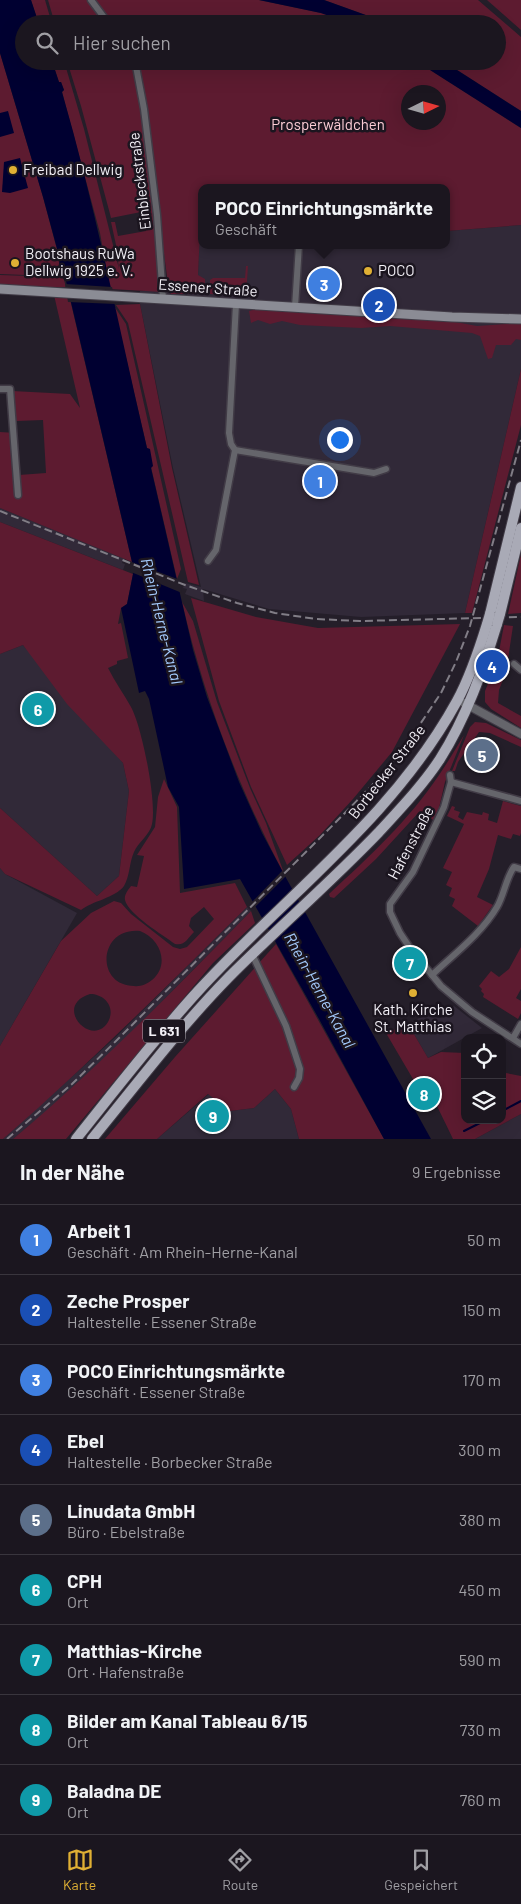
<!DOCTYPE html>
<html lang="de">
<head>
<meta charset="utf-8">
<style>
  :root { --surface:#1b161f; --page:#241f28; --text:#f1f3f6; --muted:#a09fa4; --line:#39353d; --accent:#e0b034 }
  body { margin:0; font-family:Barlow,sans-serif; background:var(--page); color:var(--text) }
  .controls { position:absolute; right:15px; bottom:15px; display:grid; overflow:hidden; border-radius:10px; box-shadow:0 5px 20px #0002 }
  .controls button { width:45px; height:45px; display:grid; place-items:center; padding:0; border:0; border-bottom:1px solid var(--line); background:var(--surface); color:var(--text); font:25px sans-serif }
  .compass { position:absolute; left:401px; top:85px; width:45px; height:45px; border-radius:50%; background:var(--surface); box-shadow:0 5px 20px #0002; rotate:85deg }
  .you { position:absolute; left:339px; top:439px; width:18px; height:18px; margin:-12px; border:4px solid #fff; border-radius:50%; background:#1a73e8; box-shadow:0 0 0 8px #1a73e833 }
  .badge { display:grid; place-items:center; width:32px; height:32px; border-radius:50%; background:var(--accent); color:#fff; font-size:16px; font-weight:700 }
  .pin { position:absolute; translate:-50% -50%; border:2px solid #fff; box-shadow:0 1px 5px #0006 }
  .popup { position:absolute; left:198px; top:184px; width:252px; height:65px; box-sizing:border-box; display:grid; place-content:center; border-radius:10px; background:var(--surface); filter:drop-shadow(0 1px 4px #0005); font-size:16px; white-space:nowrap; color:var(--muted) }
  .popup b { font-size:19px; color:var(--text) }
  .popup::after { content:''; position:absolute; left:50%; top:100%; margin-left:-10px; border:10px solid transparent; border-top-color:var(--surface) }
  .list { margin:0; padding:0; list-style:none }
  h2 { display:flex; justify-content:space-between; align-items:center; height:65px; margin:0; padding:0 20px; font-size:21px }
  h2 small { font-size:16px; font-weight:400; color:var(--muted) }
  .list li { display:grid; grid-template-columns:32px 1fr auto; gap:15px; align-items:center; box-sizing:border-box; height:70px; padding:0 20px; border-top:1px solid var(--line) }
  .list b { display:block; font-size:19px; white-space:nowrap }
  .list p { margin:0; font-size:16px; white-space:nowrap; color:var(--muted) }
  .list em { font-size:16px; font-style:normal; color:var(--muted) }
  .icon { flex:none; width:28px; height:28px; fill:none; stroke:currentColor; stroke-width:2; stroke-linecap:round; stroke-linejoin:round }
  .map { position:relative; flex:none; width:521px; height:1139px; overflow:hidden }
  .search { position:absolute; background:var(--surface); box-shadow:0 5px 20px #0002; left:15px; right:15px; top:15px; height:55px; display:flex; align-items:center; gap:12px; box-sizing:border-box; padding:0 18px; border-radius:28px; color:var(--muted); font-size:19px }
  .sheet { height:695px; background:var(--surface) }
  nav { display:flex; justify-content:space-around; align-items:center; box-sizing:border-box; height:70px; border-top:1px solid var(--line); background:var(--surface); font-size:14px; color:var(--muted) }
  nav a { display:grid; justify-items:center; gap:2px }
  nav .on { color:var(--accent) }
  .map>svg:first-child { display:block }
</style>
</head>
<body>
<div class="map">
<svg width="521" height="1139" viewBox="0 0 521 1139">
  <rect width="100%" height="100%" fill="#241e29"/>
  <!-- built -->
  <g fill="#312938">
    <polygon points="200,208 202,208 202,245 446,245 447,231 521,225 521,369 465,613 361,617 269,609 203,589 204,601 185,594 187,589 183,588 185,583 201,587 173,468 140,304 140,291 169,291 171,294 198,275"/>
    <polygon points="0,508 124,558 122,563 125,564 123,570 0,522"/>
    <polygon points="23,645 123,763 129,791 119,876 97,896 0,808 0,654"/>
    <polygon points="0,868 5,874 77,913 0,1046"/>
    <polygon points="247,907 251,911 121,1043 54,1105 13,1139 3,1139 117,1036"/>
    <polygon points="454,1006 482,1028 428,1058 408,1024 423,1016 441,1018"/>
    <polygon points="275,1089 291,1109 299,1139 157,1139 209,1094 230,1111 254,1108"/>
    <polygon points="521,1114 521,1139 475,1139"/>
  </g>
  <!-- green -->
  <g fill="#5d1b30" fill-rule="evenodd">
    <polygon points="31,0 45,0 52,24 39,24"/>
    <polygon points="48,0 87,0 106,24 55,24"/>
    <polygon points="94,0 259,0 321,13 352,24 111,24"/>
    <polygon points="324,0 478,0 521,37 521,111 443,61 497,61 497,24 383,24 374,18"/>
    <polygon points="487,0 521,0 521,30"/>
    <polygon points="0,53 43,197 59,257 60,274 64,280 66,287 56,287 54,289 0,284 0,275 29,276 50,275 50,273 25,275 0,274"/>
    <path d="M52,61H64L84,129L119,269L116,245L111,222H115L118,236L146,231L141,212L111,218L110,214L81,106L67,61H416L521,128V225L447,231L446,188L253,186L202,188L198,275L205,279V294H171L169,291L162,239H157L163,292L110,289L100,233L62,92L64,90L61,82H59ZM408,92H438V122H408Z"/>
    <polygon points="246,266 248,266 246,296 210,294 210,280 213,278 245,278"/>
    <polygon points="54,295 69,295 132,562 0,508 0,432 16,433 19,475 46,473 43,420 16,421 12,391 70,394 80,408"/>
    <polygon points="140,304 172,468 199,585 188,582 128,323 116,305"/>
    <polygon points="114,306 126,324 181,569 177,579 151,467 149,449 147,448"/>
    <polygon points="261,308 439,319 477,326 521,323 521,340 516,339 511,345 496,345 492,358 488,359 480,336 472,333 390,326 361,328 300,325 282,321 270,324 258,320 251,323 249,311"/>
    <polygon points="521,369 521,425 472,613 465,613"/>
    <path d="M0,522L133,574L127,604L121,608L118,624L121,623L128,658L117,661V664L108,668C115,682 124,694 131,707C142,727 157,802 152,824C150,835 138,842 134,852C129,863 130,876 124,886C115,898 92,901 81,910L5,874L0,868V808L97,896L119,876L129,791L123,763L67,704L23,645L0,654Z"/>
    <polygon points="521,554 521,613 508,614"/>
    <polygon points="191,598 256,617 318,628 460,624 392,752 353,799 320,835 287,865 251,787 219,701"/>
    <path d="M182,602L193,621L217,702L250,788L266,823L285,876C239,789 204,698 182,602Z"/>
    <polygon points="504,625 513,626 506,672 499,690 498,703 521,716 521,728 491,709 485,702 485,691 497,662"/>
    <polygon points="475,722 486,723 521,740 521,747 490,733 479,732 458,762 455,771 452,771 470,727"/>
    <path d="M464,735L445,782L439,808L433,820L420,811L376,859L334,898L330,897L329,894C369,857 409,820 439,775C448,762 456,748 464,735Z"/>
    <path d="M164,779L177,807L180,893L235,883L247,907C167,986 88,1065 3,1139H0V1046L61,941L91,913L114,901L121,903L131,914L173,947L180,949L187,947L214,919L204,907L191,918L189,926L194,932C187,939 185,946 175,944C163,935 128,914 125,900C124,895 128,890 131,886L137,887L144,856L137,855L155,827L158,797ZM140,931C161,939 170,965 152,980C147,984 140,987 134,986C95,986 98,927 140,931ZM90,994C104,994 115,1006 109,1020C94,1051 51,1006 90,994Z"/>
    <polygon points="503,801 521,806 521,833 520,836 513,834 511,839 498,835 489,869 477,897 493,905 478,926 452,906 455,899 449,896 452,888 446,885 452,872 443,868 464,824 447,816 452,806 455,807 454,810 460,812 458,817 463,820 467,812 482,815 483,812 489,814 488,820 497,823"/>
    <path d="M251,911L255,923L213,963L66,1139H13C98,1068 174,990 251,911Z"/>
    <polygon points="276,944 384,1139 299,1139 291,1109 275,1089 254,1108 230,1111 208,1094 157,1139 105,1139 175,1057"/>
    <polygon points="521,947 521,989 516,998 521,1001 521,1013 518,1019 483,997 484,994 481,991 482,989 479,986 491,971 499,977 509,969"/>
    <polygon points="408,1024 428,1058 441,1052 465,1053 465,1120 502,1120 502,1070 506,1073 521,1076 521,1114 475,1139 453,1139 437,1106 430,1108 386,1033"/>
  </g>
  <!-- water -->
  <g fill="#000031">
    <path d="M0,0H31L39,24H24V61H52L59,82H61L64,90L62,92C96,209 119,329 147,448L150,449L153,466L151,468L193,650L207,697L239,782L262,833L285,876L431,1139H384L319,1019L240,879L184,889L179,807L168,787L149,699L145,691L139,693L121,608L127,604L133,574L132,562L66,281L60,274L59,256L43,197L0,53Z"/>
    <polygon points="259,0 324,0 374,18 383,24 352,24 321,13"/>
    <polygon points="416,61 443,61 521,111 521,128"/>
    <polygon points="8,111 14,133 0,137 0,113"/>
    <polygon points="20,158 28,188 10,193 2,192 4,162"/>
  </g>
  <!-- pier -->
  <g fill="#241e29">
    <polygon points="65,284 112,287 116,304 68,302"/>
    <polygon points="129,561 180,580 182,593 131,572"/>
    <polygon points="284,869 287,875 254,908 251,903"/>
  </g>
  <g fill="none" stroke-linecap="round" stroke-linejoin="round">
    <!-- stream -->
    <g stroke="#000031" stroke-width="2">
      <polyline points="502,1111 521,1101"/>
      <polyline points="464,1131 486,1120"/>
    </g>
    <defs>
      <g id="minor">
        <polyline points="91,0 109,24"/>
        <polyline points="135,61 144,109 157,215 163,299"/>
        <polyline points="295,307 299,245"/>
        <polyline points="0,389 10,389 18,495"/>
        <polyline points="235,450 374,473 386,469"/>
        <polyline points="208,561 216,550 235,450 231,444 229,433 236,304"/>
        <polyline points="514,664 521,670"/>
        <polyline points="450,775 451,782 444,807 413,872 390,904 390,912 400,933 410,948 441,986 472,1012 521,1044"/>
        <polyline points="451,782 521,801"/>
        <polyline points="252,954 286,1026 300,1069 299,1078 294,1087"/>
        <path d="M432,975C454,954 481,934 497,907C504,895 506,878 514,867L521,869"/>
        <polyline points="513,1038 521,1024"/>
      </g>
      <polyline id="tertiary" points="464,703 521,734"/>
      <polyline id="secondary" points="0,289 452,317 521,319"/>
      <g id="primary">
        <polyline points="490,614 521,487"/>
        <polyline points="500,614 521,528"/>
        <path d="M76,1139C116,1089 155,1038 199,990C287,894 393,818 457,701C470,677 479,650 487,624"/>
        <path d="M92,1139C137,1084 180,1027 229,977C278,928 331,882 379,832C400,809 423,785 440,759C466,718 483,670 497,624"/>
      </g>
    </defs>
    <!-- minor casing -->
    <use href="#minor" stroke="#413b46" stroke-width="9"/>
    <!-- tertiary casing -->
    <use href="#tertiary" stroke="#413b46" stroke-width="10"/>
    <!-- secondary casing -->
    <use href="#secondary" stroke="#413b46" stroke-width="11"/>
    <!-- primary casing -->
    <use href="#primary" stroke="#413b46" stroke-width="12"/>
    <!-- minor -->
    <use href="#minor" stroke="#65656b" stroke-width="6"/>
    <!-- tertiary -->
    <use href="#tertiary" stroke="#65656b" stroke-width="8"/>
    <!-- secondary -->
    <use href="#secondary" stroke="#8b8c95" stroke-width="9"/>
    <!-- primary -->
    <use href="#primary" stroke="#a9aab6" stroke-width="10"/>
    <!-- rail -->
    <g stroke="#817d86" stroke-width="2" stroke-dasharray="8 4" stroke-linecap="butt">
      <polyline points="0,511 185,585 237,603 275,613 316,619 360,621 521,617"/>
      <polyline points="7,1139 72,1084 117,1040 335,823 380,777 404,748 441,693 456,662 470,626 521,440"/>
    </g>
    <defs>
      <g id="primary-bridge">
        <polyline points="487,624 490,614"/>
        <polyline points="497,624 500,614"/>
      </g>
    </defs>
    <!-- primary-bridge casing -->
    <use href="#primary-bridge" stroke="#413b46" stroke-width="12" stroke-linecap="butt"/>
    <!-- primary-bridge -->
    <use href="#primary-bridge" stroke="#a9aab6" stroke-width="10"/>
  </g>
  <!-- markers -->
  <g fill="#e0b034" stroke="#1b151f" stroke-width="2">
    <circle cx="13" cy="170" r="5"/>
    <circle cx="15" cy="263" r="5"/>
    <circle cx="368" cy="271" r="5"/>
    <circle cx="413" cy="993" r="5"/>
  </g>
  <g text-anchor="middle" stroke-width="5" stroke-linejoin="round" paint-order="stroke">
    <!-- shield labels -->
    <rect fill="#1b151f" stroke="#b2aeb6" stroke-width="1" x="143" y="1019.5" width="42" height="23" rx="4"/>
    <g font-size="14" font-weight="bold" fill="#f3f0f7">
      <text x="164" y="1036">L 631</text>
    </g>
    <!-- park labels -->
    <g font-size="15" fill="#fbccd5" stroke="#1b151f">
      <text x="328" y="130">Prosperwäldchen</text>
    </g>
    <!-- poi labels -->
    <g font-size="15" fill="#f3f0f7" stroke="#1b151f" text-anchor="start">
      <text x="23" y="175">Freibad Dellwig</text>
      <text x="25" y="259">Bootshaus RuWa<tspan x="25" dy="17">Dellwig 1925 e. V.</tspan></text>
      <text x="378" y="276">POCO</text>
      <text x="413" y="1015" text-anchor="middle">Kath. Kirche<tspan x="413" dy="17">St. Matthias</tspan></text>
    </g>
    <!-- street labels -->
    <g font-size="15" fill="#f3f0f7" stroke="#1b151f">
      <text transform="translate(140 181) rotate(-97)" y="5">Einbleckstraße</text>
      <text transform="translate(208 288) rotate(4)" y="5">Essener Straße</text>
      <text transform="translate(387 772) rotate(-52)" y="5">Borbecker Straße</text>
      <text transform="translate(411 843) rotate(-62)" y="5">Hafenstraße</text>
    </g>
    <!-- water labels -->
    <g font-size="16" font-style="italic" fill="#a3c9fb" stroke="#1b151f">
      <text transform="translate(162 621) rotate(76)" y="6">Rhein-Herne-Kanal</text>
      <text transform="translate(320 990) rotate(61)" y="6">Rhein-Herne-Kanal</text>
    </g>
  </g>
</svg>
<div class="controls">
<button><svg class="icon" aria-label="locate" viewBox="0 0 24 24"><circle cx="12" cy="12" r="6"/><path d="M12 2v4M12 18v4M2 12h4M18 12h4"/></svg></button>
<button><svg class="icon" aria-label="layers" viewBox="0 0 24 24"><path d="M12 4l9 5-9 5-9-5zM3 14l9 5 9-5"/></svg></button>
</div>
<svg class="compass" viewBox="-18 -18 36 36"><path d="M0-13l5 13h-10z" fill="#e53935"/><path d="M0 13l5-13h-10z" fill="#a09fa4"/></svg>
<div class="you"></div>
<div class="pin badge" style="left:320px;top:481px;background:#3f7fe0">1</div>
<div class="pin badge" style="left:379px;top:305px;background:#1a4fb4">2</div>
<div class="pin badge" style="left:324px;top:284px;background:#3f7fe0">3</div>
<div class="popup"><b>POCO Einrichtungsmärkte</b>Geschäft</div>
<div class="pin badge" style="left:492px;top:666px;background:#1a4fb4">4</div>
<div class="pin badge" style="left:482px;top:755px;background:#5c6f8a">5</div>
<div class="pin badge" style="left:38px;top:709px;background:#0f9aa8">6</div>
<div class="pin badge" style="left:410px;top:963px;background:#0f9aa8">7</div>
<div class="pin badge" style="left:424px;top:1094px;background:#0f9aa8">8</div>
<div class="pin badge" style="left:213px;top:1116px;background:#0f9aa8">9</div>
<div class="search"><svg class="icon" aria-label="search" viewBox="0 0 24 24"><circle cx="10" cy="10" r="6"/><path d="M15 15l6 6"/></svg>Hier suchen</div>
</div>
<section class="sheet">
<h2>In der Nähe<small>9 Ergebnisse</small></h2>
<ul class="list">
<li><span class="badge" style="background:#3f7fe0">1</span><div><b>Arbeit 1</b><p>Geschäft · Am Rhein-Herne-Kanal</p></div><em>50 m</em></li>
<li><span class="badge" style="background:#1a4fb4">2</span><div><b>Zeche Prosper</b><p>Haltestelle · Essener Straße</p></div><em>150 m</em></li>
<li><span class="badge" style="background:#3f7fe0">3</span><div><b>POCO Einrichtungsmärkte</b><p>Geschäft · Essener Straße</p></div><em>170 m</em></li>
<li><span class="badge" style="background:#1a4fb4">4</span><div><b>Ebel</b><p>Haltestelle · Borbecker Straße</p></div><em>300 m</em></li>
<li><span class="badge" style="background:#5c6f8a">5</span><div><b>Linudata GmbH</b><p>Büro · Ebelstraße</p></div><em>380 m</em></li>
<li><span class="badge" style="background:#0f9aa8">6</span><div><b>CPH</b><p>Ort</p></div><em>450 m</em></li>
<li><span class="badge" style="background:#0f9aa8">7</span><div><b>Matthias-Kirche</b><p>Ort · Hafenstraße</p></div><em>590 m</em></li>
<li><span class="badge" style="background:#0f9aa8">8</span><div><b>Bilder am Kanal Tableau 6/15</b><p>Ort</p></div><em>730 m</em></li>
<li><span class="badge" style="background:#0f9aa8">9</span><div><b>Baladna DE</b><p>Ort</p></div><em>760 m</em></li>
</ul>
</section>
<nav>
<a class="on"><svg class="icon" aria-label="map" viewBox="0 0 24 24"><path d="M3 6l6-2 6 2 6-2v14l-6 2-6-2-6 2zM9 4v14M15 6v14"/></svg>Karte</a>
<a><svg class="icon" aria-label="directions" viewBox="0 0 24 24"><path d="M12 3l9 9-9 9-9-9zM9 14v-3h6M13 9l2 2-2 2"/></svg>Route</a>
<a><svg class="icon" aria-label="saved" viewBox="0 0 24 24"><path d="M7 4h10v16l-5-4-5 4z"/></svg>Gespeichert</a>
</nav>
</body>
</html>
